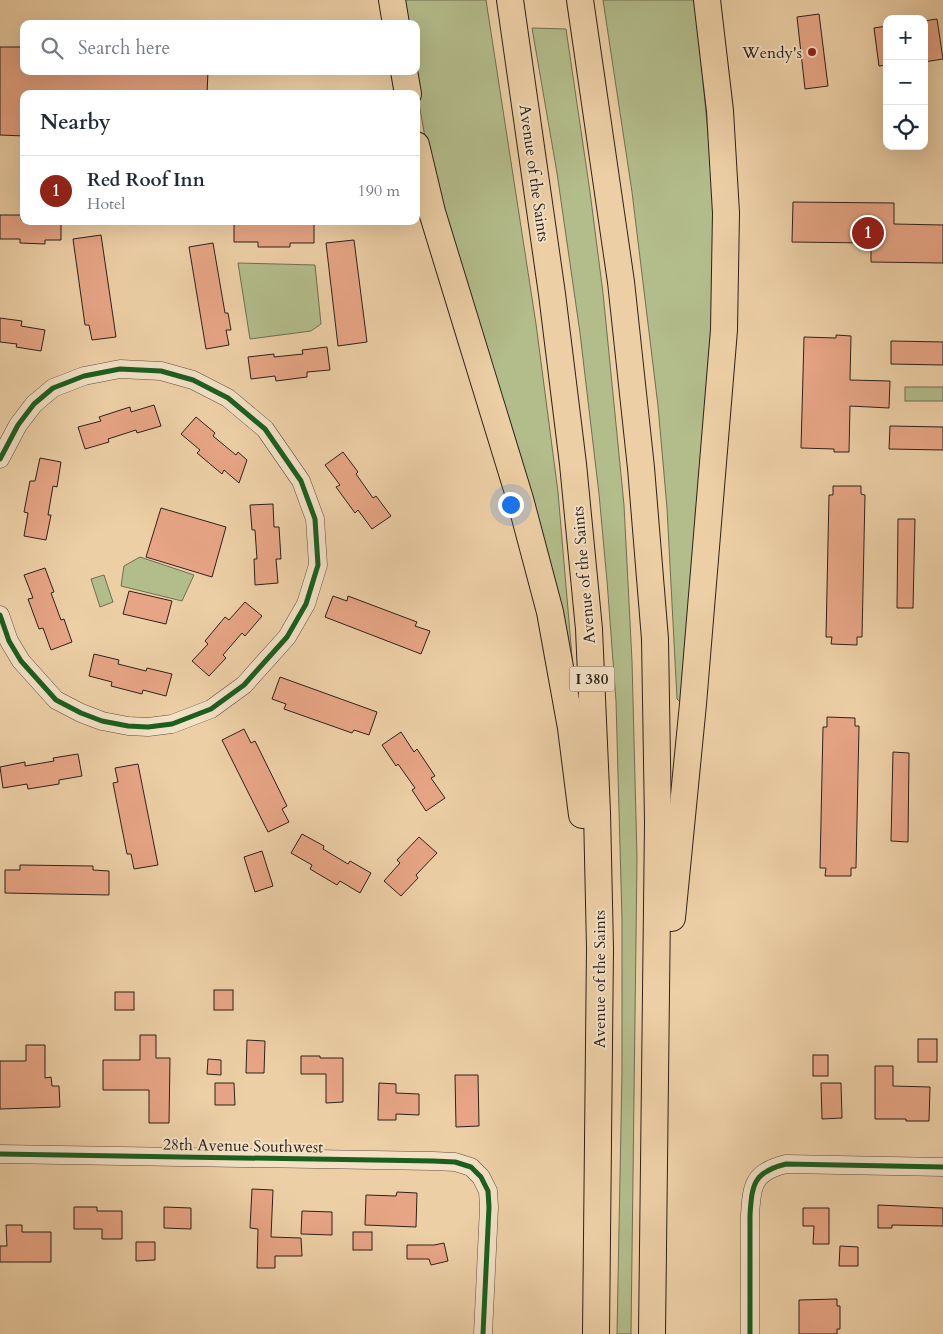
<!DOCTYPE html>
<html lang="en">
<head>
<meta charset="utf-8">
<style>
  :root { --surface:#fff; --page:#f6f6f7; --text:#1f2937; --muted:#747a83; --line:#e0e1e3; --accent:#8f2418 }
  body { margin:0; font-family:Cardo,serif; background:var(--page); color:var(--text) }
  .controls { position:absolute; right:15px; top:15px; display:grid; overflow:hidden; border-radius:10px; box-shadow:0 5px 20px #0002 }
  .controls button { width:45px; height:45px; display:grid; place-items:center; padding:0; border:0; border-bottom:1px solid var(--line); background:var(--surface); color:var(--text); font:25px sans-serif }
  .you { position:absolute; left:510px; top:504px; width:18px; height:18px; margin:-12px; border:4px solid #fff; border-radius:50%; background:#1a73e8; box-shadow:0 0 0 8px #1a73e833 }
  .badge { display:grid; place-items:center; width:32px; height:32px; border-radius:50%; background:var(--accent); color:#fff; font-size:16px; font-weight:700 }
  .pin { position:absolute; translate:-50% -50%; border:2px solid #fff; box-shadow:0 1px 5px #0006 }
  .list { margin:0; padding:0; list-style:none }
  h2 { display:flex; justify-content:space-between; align-items:center; height:65px; margin:0; padding:0 20px; font-size:21px }
  h2 small { font-size:16px; font-weight:400; color:var(--muted) }
  .list li { display:grid; grid-template-columns:32px 1fr auto; gap:15px; align-items:center; box-sizing:border-box; height:70px; padding:0 20px; border-top:1px solid var(--line) }
  .list b { display:block; font-size:19px; white-space:nowrap }
  .list p { margin:0; font-size:16px; white-space:nowrap; color:var(--muted) }
  .list em { font-size:16px; font-style:normal; color:var(--muted) }
  .icon { flex:none; width:28px; height:28px; fill:none; stroke:currentColor; stroke-width:2; stroke-linecap:round; stroke-linejoin:round }
  .map { position:relative; flex:none; width:943px; height:1334px; overflow:hidden }
  .search { position:absolute; background:var(--surface); box-shadow:0 5px 20px #0002; left:20px; top:20px; width:400px; height:55px; display:flex; align-items:center; gap:12px; box-sizing:border-box; padding:0 18px; border-radius:10px; color:var(--muted); font-size:19px }
  .panel { position:absolute; background:var(--surface); box-shadow:0 5px 20px #0002; left:20px; top:90px; width:400px; height:135px; border-radius:10px }
  .map>svg:first-child { display:block }
</style>
</head>
<body>
<div class="map">
<svg width="943" height="1334" viewBox="0 0 943 1334">
  <rect width="100%" height="100%" fill="#edcfa6"/>
  <filter id="stains"><feTurbulence type="fractalNoise" baseFrequency=".004" numOctaves="4"/><feColorMatrix values="0 0 0 0 .2 0 0 0 0 .09 0 0 0 0 .02 0 0 0 .5 -.17"/></filter>
  <radialGradient id="worn" r=".72"><stop offset=".6" stop-color="#630" stop-opacity="0"/><stop offset="1" stop-color="#630" stop-opacity=".3"/></radialGradient>
  <!-- green -->
  <g fill="#b3bc8b" stroke="#706e52">
    <polygon points="403,0 486,0 536,324 558,492 575,692 498,403 425,137 413,71 416,71 416,24 406,24"/>
    <polygon points="603,0 695,0 717,225 715,343 686,701 680,702 677,699 667,508 658,406 632,192"/>
    <polygon points="532,28 566,29 590,192 603,293 624,505 632,661 637,858 631,1334 617,1334 622,1072 622,919 616,701 607,581 599,494 580,333 557,173"/>
    <polygon points="238,263 315,265 321,324 311,331 250,339"/>
    <rect x="905" y="387" width="38" height="14"/>
    <polygon points="140,557 194,575 182,601 121,586 124,566"/>
    <polygon points="104,575 113,602 100,607 91,579"/>
  </g>
  <!-- building -->
  <g fill="#e7a585" stroke="#2e2119">
    <polygon points="819,14 828,86 805,89 797,17"/>
    <polygon points="937,19 943,59 924,62 924,21"/>
    <polygon points="887,26 887,65 879,66 874,28"/>
    <polygon points="0,47 24,47 24,71 208,71 207,94 24,94 24,136 0,135"/>
    <polygon points="793,202 894,203 894,224 943,225 943,263 871,262 871,243 792,242"/>
    <polygon points="0,215 21,215 21,220 24,220 24,221 61,221 61,240 45,240 45,244 20,243 20,239 0,239"/>
    <polygon points="234,221 259,221 259,224 289,224 289,221 314,221 314,243 290,243 290,247 258,247 258,242 234,242"/>
    <polygon points="101,235 116,337 92,340 89,325 85,325 73,239"/>
    <polygon points="354,240 367,342 338,346 326,243"/>
    <polygon points="213,243 225,313 228,313 231,330 226,330 229,345 206,349 189,247"/>
    <polygon points="0,318 22,321 21,326 45,330 41,351 16,347 17,344 0,342"/>
    <polygon points="836,335 851,336 850,380 890,381 889,408 850,406 849,452 834,452 834,449 801,448 804,337 836,338"/>
    <polygon points="891,341 943,342 943,365 891,364"/>
    <polygon points="327,347 330,370 307,372 307,377 276,381 275,376 251,379 248,357 274,354 274,357 303,354 302,350"/>
    <polygon points="154,405 161,426 137,433 136,430 108,439 109,442 85,449 78,427 101,421 99,417 130,407 131,412"/>
    <polygon points="196,417 215,433 213,436 236,455 238,452 247,460 239,483 224,470 222,474 197,453 200,450 181,434"/>
    <polygon points="890,426 943,427 943,450 889,449"/>
    <polygon points="343,452 358,472 356,474 373,498 376,496 391,516 372,529 358,510 355,513 336,487 340,485 325,465"/>
    <polygon points="40,458 61,462 57,487 53,486 48,515 51,515 46,540 24,536 28,513 24,512 30,481 35,481"/>
    <polygon points="833,486 861,486 861,494 865,495 862,637 857,637 857,645 831,644 832,637 826,637 829,495 833,495"/>
    <polygon points="273,504 274,527 279,527 281,559 276,559 278,583 255,585 254,559 257,559 255,530 252,530 250,505"/>
    <polygon points="161,508 226,527 212,577 146,557"/>
    <polygon points="898,519 915,519 913,608 897,608"/>
    <polygon points="45,568 54,592 51,593 61,620 64,619 72,642 51,650 43,628 39,629 28,599 33,598 24,575"/>
    <polygon points="129,591 172,601 166,624 123,614"/>
    <polygon points="333,596 347,601 348,596 417,622 415,626 430,631 421,654 325,617"/>
    <polygon points="245,602 262,616 245,636 242,633 223,655 226,658 209,676 192,661 208,644 205,641 225,617 229,620"/>
    <polygon points="94,654 119,660 118,664 146,671 147,668 172,674 166,696 143,690 142,694 111,686 112,682 89,676"/>
    <polygon points="280,677 377,712 369,735 354,730 352,733 284,709 286,704 272,699"/>
    <polygon points="827,717 855,718 855,726 859,726 856,868 851,868 851,876 825,876 826,868 820,868 823,727 827,727"/>
    <polygon points="244,729 251,743 255,741 287,806 282,809 289,822 268,832 222,740"/>
    <polygon points="401,732 414,752 417,749 435,776 431,778 445,798 426,811 412,790 415,788 398,764 396,766 382,745"/>
    <polygon points="893,752 909,753 908,842 891,841"/>
    <polygon points="78,754 82,776 59,780 59,784 28,789 27,784 3,788 0,767 25,762 25,766 54,761 53,758"/>
    <polygon points="138,764 158,865 134,869 131,854 127,854 113,783 118,782 115,768"/>
    <polygon points="302,834 324,846 323,849 348,864 350,861 371,873 360,893 340,881 337,885 310,869 312,865 291,853"/>
    <polygon points="419,837 437,853 416,875 418,878 401,896 384,881 400,863 397,860"/>
    <polygon points="262,851 273,886 255,892 244,857"/>
    <polygon points="20,865 93,866 93,870 109,871 109,895 5,893 5,870 20,870"/>
    <rect x="214" y="990" width="19" height="20"/>
    <rect x="115" y="992" width="19" height="18"/>
    <polygon points="140,1035 156,1035 156,1058 170,1058 169,1123 149,1123 149,1090 103,1090 103,1060 140,1060"/>
    <rect x="918" y="1039" width="19" height="23"/>
    <polygon points="247,1040 265,1041 264,1073 246,1073"/>
    <polygon points="26,1045 45,1045 45,1078 51,1077 52,1086 59,1086 60,1107 0,1109 0,1061 26,1061"/>
    <rect x="813" y="1055" width="15" height="21"/>
    <polygon points="301,1056 320,1056 320,1058 343,1058 343,1102 326,1103 326,1074 301,1074"/>
    <polygon points="208,1059 221,1060 221,1075 207,1074"/>
    <polygon points="875,1066 893,1066 893,1086 930,1087 929,1121 906,1121 906,1119 875,1119"/>
    <polygon points="455,1075 478,1075 479,1126 456,1127"/>
    <polygon points="215,1083 234,1083 235,1105 215,1105"/>
    <polygon points="379,1083 396,1084 396,1093 419,1094 419,1115 396,1114 396,1120 378,1120"/>
    <polygon points="821,1083 841,1083 842,1118 822,1119"/>
    <polygon points="252,1189 273,1190 271,1237 301,1238 302,1256 275,1256 275,1268 257,1268 258,1229 250,1228"/>
    <polygon points="397,1192 417,1193 416,1227 365,1225 366,1195 396,1196"/>
    <polygon points="878,1205 943,1208 943,1226 892,1225 892,1228 878,1228"/>
    <polygon points="74,1207 97,1207 97,1211 122,1211 122,1239 102,1239 102,1229 74,1229"/>
    <polygon points="164,1207 191,1208 191,1229 164,1228"/>
    <polygon points="803,1208 829,1208 829,1244 813,1244 814,1226 803,1226"/>
    <polygon points="302,1211 332,1212 332,1235 301,1234"/>
    <polygon points="6,1225 22,1225 22,1232 51,1232 51,1262 0,1262 0,1246 7,1246"/>
    <rect x="353" y="1232" width="19" height="18"/>
    <polygon points="136,1242 155,1242 155,1260 136,1261"/>
    <polygon points="444,1243 448,1261 431,1265 429,1259 407,1259 407,1245 434,1245"/>
    <polygon points="840,1246 858,1247 858,1266 839,1266"/>
    <polygon points="837,1299 837,1306 840,1306 840,1329 837,1329 837,1334 799,1334 799,1300"/>
  </g>
  <g fill="none" stroke-linecap="round" stroke-linejoin="round">
    <defs>
      <g id="minor">
        <polyline points="0,459 18,425 34,404 53,388 84,376 120,369 161,371 193,380 228,398 265,429 301,481 315,519 318,565 306,604 287,637 244,685 211,709 172,724 148,727 128,726 102,721 81,713 56,700 21,661 9,641 0,615"/>
        <polyline points="0,1154 433,1161 455,1162 471,1167 481,1177 488,1191 489,1207 483,1334"/>
        <path d="M750,1334V1215C752,1185 753,1172 786,1164L943,1167"/>
      </g>
      <g id="highway">
        <polyline points="392,0 396,24"/>
        <polyline points="510,0 552,294 573,464 589,629 597,812 600,948 596,1334"/>
        <polyline points="580,0 621,282 641,468 655,639 658,822 652,1334"/>
        <polyline points="404,71 408,94"/>
        <polyline points="416,145 432,212 520,499 550,612 571,728 582,815"/>
        <polyline points="672,918 693,704 724,330 726,213 720,111 707,0"/>
      </g>
    </defs>
    <!-- minor casing -->
    <use href="#minor" stroke="#5e4c3c" stroke-width="19"/>
    <!-- highway casing -->
    <use href="#highway" stroke="#2e2119" stroke-width="28"/>
    <!-- minor -->
    <use href="#minor" stroke="#f3e0c5" stroke-width="18"/>
    <!-- highway -->
    <use href="#highway" stroke="#edcfa6" stroke-width="26"/>
    <defs>
      <g id="cycleway">
        <polyline points="0,459 18,425 34,404 53,388 84,376 120,369 161,371 193,380 228,398 265,429 301,481 315,519 318,565 306,604 287,637 244,685 211,709 172,724 148,727 128,726 102,721 81,713 56,700 21,661 9,641 0,615"/>
        <polyline points="0,1154 433,1161 455,1162 471,1167 481,1177 488,1191 489,1207 483,1334"/>
        <path d="M750,1334V1215C752,1185 753,1172 786,1164L943,1167"/>
      </g>
    </defs>
    <!-- cycleway casing -->
    <use href="#cycleway" stroke="#f3e0c5" stroke-width="8"/>
    <!-- cycleway -->
    <use href="#cycleway" stroke="#1b5e20" stroke-width="5"/>
  </g>
  <!-- markers -->
  <circle fill="#8f2418" stroke="#f3e0c5" stroke-width="2" cx="812" cy="52" r="5"/>
  <g text-anchor="middle" stroke-width="4" stroke-linejoin="round" paint-order="stroke">
    <!-- shield labels -->
    <rect fill="#f3e0c5" stroke="#695a4d" stroke-width="1" x="569.5" y="666.5" width="45" height="25" rx="4"/>
    <g font-size="15" font-weight="bold" fill="#2e2119">
      <text x="592" y="684">I 380</text>
    </g>
    <!-- poi labels -->
    <g font-size="16" fill="#2e2119" stroke="#f3e0c5" text-anchor="end">
      <text x="802" y="58">Wendy's</text>
    </g>
    <!-- street labels -->
    <g font-size="16" fill="#2e2119" stroke="#f3e0c5">
      <text transform="translate(535 173) rotate(82)" y="6">Avenue of the Saints</text>
      <text transform="translate(583 575) rotate(-95)" y="6">Avenue of the Saints</text>
      <text transform="translate(599 979) rotate(-90)" y="6">Avenue of the Saints</text>
      <text transform="translate(243 1145) rotate(1)" y="6">28th Avenue Southwest</text>
    </g>
  </g>
  <rect width="100%" height="100%" filter="url(#stains)"/>
  <rect width="100%" height="100%" fill="url(#worn)"/>
</svg>
<div class="controls">
<button>+</button>
<button>−</button>
<button><svg class="icon" aria-label="locate" viewBox="0 0 24 24"><circle cx="12" cy="12" r="6"/><path d="M12 2v4M12 18v4M2 12h4M18 12h4"/></svg></button>
</div>
<div class="you"></div>
<div class="pin badge" style="left:868px;top:233px">1</div>
<div class="search"><svg class="icon" aria-label="search" viewBox="0 0 24 24"><circle cx="10" cy="10" r="6"/><path d="M15 15l6 6"/></svg>Search here</div>
<section class="panel">
<h2>Nearby<small></small></h2>
<ul class="list">
<li><span class="badge">1</span><div><b>Red Roof Inn</b><p>Hotel</p></div><em>190 m</em></li>
</ul>
</section>
</div>
</body>
</html>
